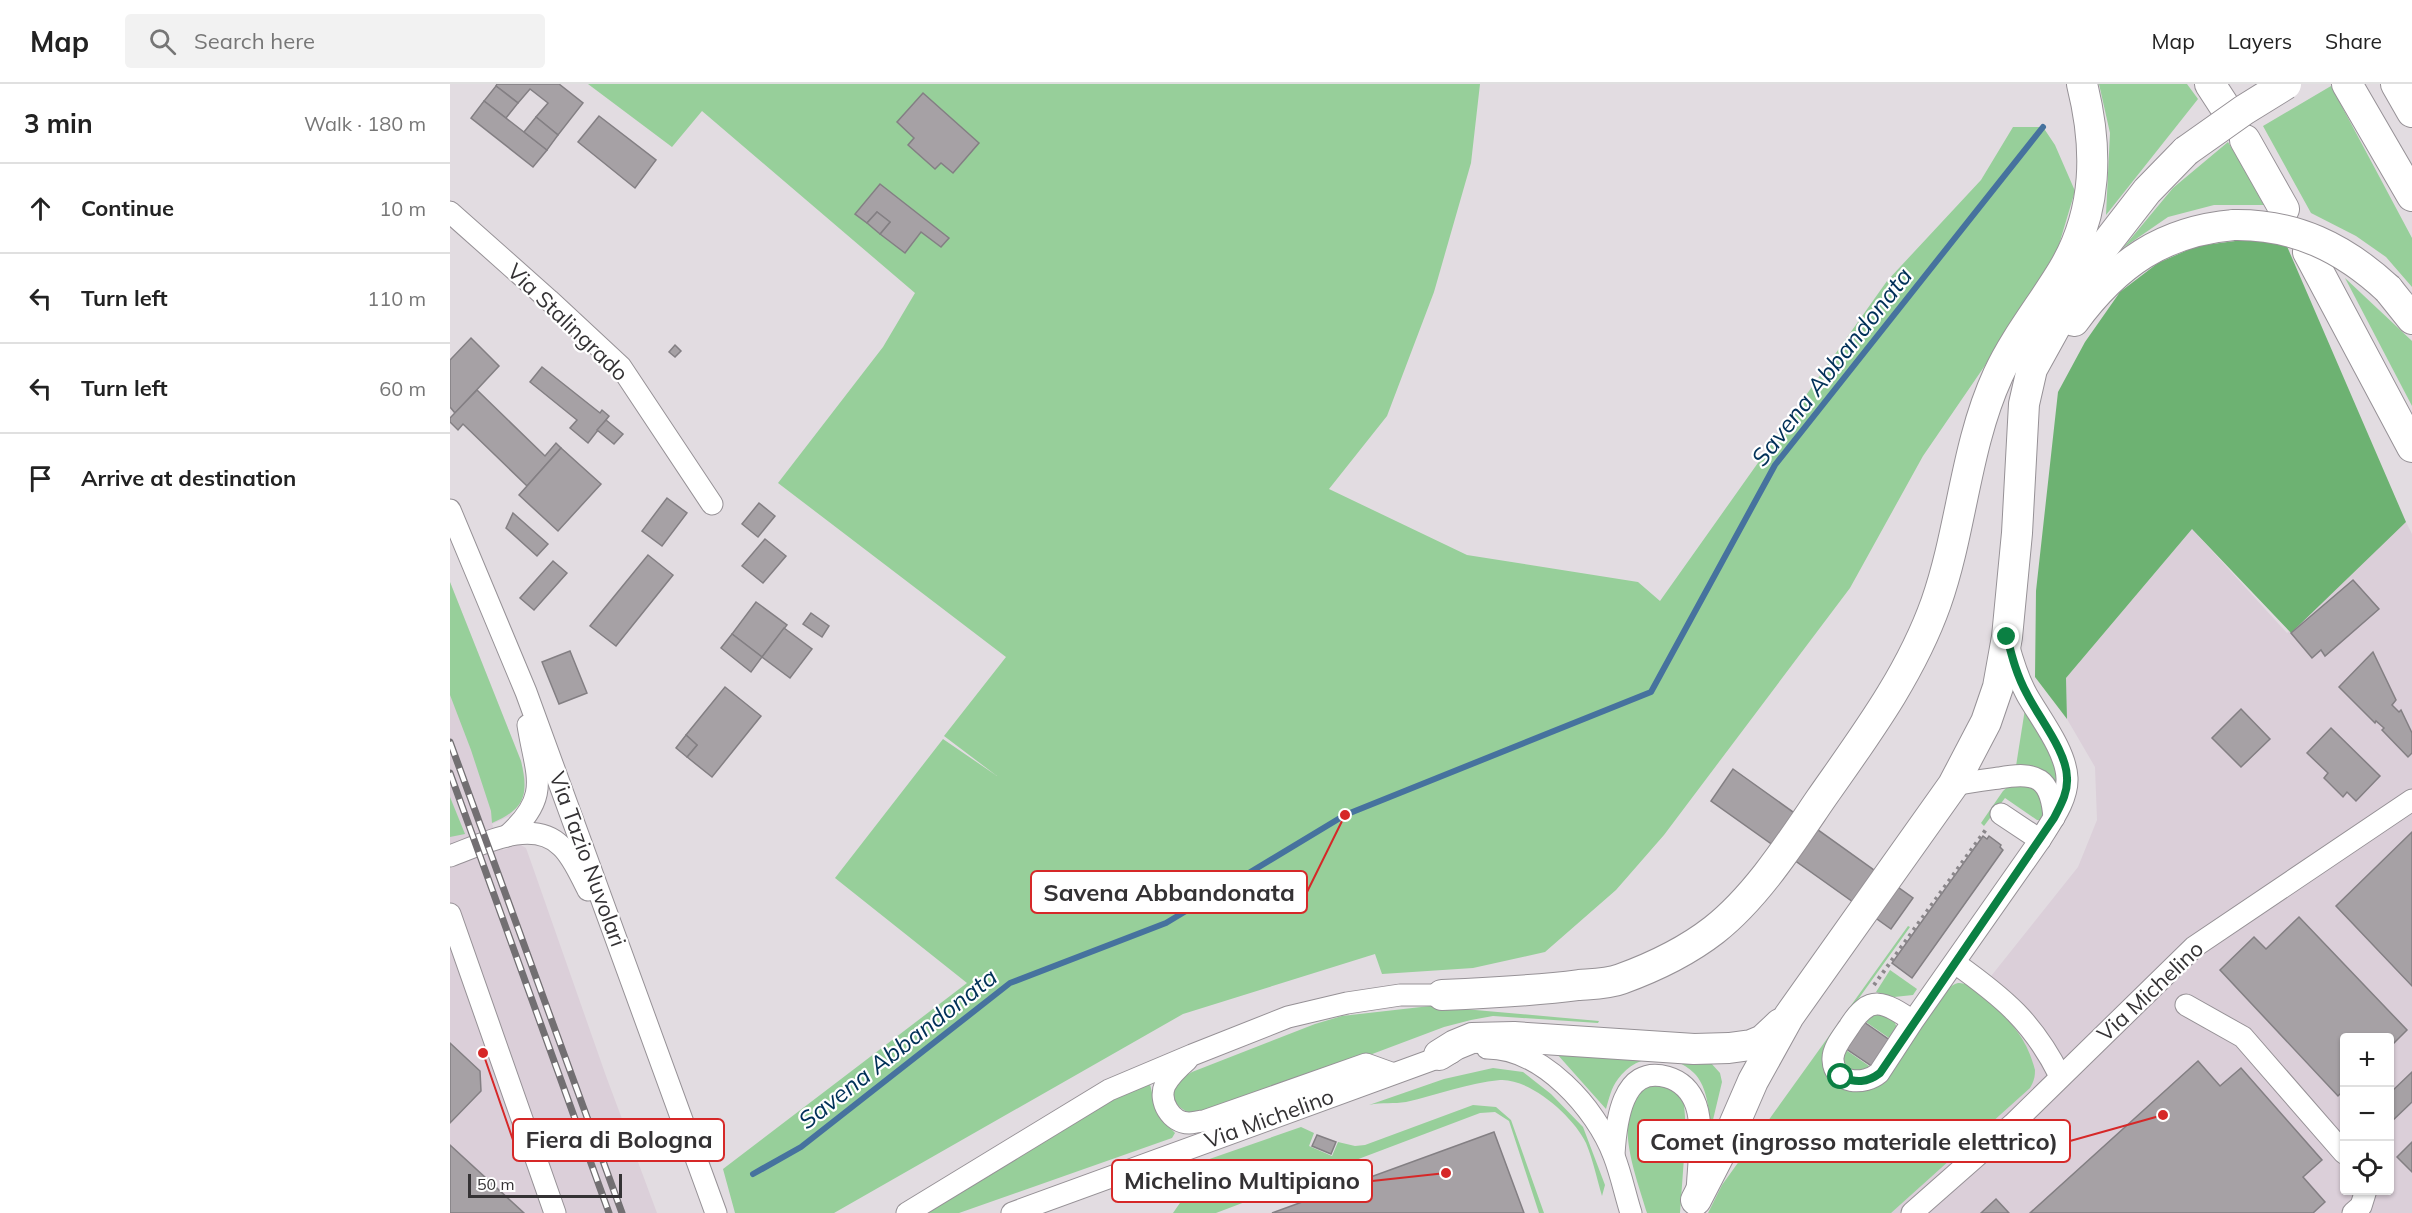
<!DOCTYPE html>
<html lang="en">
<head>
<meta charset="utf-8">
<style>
  :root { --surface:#fff; --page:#f2f2f2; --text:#222; --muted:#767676; --line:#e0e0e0 }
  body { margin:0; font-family:Mulish,sans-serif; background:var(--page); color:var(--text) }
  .controls { position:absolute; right:18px; bottom:18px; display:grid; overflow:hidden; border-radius:6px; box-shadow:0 2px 4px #0004 }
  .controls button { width:54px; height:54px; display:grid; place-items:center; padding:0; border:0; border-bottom:2px solid var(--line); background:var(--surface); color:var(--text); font:30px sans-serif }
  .scale { position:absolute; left:18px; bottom:15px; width:154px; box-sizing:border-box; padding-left:6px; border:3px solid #343234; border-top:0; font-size:16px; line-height:21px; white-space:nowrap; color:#343234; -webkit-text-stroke:4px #fff; paint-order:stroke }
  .stop { position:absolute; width:18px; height:18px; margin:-14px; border:4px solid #0b8043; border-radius:50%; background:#fff }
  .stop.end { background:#0b8043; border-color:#fff; box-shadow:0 2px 6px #0008 }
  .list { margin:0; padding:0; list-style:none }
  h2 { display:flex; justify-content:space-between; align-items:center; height:78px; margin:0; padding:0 24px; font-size:26px }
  h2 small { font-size:20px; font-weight:400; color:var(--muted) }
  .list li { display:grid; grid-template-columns:39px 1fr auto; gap:18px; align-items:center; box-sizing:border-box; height:90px; padding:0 24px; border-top:2px solid var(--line) }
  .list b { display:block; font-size:22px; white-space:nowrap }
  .list em { font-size:20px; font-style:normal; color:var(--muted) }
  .icon { flex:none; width:33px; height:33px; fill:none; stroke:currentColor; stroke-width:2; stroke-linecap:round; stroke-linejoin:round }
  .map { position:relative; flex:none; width:1962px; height:1129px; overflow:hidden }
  header { display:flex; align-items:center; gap:36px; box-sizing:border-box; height:84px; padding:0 30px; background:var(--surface); border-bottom:2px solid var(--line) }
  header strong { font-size:28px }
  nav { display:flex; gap:33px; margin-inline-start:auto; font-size:21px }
  .search { width:420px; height:54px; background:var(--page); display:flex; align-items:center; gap:15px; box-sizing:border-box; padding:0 21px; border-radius:6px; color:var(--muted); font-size:22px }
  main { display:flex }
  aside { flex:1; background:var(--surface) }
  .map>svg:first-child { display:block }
</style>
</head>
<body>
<header>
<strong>Map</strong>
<div class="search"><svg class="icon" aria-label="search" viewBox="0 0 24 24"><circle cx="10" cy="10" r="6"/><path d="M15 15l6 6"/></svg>Search here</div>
<nav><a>Map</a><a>Layers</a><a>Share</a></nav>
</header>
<main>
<aside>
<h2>3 min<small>Walk · 180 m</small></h2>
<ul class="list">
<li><svg class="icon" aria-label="ahead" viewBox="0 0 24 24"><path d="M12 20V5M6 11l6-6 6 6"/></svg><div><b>Continue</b></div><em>10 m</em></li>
<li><svg class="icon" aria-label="left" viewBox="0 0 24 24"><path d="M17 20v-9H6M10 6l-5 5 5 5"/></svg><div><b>Turn left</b></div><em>110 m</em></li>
<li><svg class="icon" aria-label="left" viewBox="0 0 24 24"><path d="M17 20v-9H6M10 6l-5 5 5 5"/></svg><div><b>Turn left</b></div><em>60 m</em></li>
<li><svg class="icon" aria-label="arrive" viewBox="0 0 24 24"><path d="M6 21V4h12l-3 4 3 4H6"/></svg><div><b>Arrive at destination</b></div></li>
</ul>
</aside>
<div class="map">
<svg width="1962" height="1129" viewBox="0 0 1962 1129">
  <rect width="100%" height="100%" fill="#e2dce1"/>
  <!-- built -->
  <g fill="#dbcfd9" fill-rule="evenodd">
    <path d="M1956,438L1962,450V1129H1279L1463,990L1628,783L1647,736L1645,683L1617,635L1616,594L1742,445L1837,549ZM1894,954H1940V1106H1894Z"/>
    <polygon points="0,498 71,677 75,694 74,709 60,732 42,740 53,766 69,760 76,764 81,778 156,992 207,1129 0,1129"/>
  </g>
  <!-- green -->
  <g fill="#97cf9a">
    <polygon points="138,0 1030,0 1021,79 984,208 937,332 879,405 1017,471 1188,498 1210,517 1437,197 1531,96 1563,43 1593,43 1605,61 1625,107 1608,164 1562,242 1473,372 1400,504 1214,751 1166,806 1095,868 1023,884 932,890 925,870 733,930 384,1129 285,1129 273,1085 517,899 385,794 493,655 547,692 494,652 556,573 328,399 433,263 465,209 252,27 222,63"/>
    <polygon points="1649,0 1737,0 1748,15 1656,131 1660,49"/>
    <polygon points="1881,2 1962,154 1962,203 1936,173 1906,152 1861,129 1813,42"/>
    <polygon points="1778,58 1816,121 1764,121 1718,133 1673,164 1723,104"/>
    <polygon points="1895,194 1962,257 1962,322"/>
    <path d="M0,498L71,677C79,711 75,725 42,739L41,727L21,666L0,611Z"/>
    <polygon points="1575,625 1604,675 1609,709 1566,682"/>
    <polygon points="1562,699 1587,701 1594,728 1590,736 1587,736 1555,714 1534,742 1531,739 1553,707"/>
    <polygon points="0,713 15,750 0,753"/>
    <path d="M1458,842L1460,843L1404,921L1378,964L1415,1005L1496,906C1500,903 1504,900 1508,899C1526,897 1568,944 1575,960C1579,967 1583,978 1585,986C1585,993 1584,997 1580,1004L1441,1129H1258L1272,1101Z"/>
    <polygon points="1440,886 1467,905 1463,911 1444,913 1426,908"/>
    <path d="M980,922L1149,937L1148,939L1043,932L1021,936L994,943L893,981L743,1030C715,1021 720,1000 742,988L865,940L892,932Z"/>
    <polygon points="1420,928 1443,934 1447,944 1442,956 1413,936"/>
    <polygon points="1393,964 1422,984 1422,986 1395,987 1391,966"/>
    <path d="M1109,965L1219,971L1260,978L1270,989L1272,998L1262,1040L1260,1036C1258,1020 1256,1001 1244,989C1222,967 1186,969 1168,995C1161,1004 1159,1015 1156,1025L1107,970Z"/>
    <path d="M1043,984L1073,988L1101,1010L1133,1043L1155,1101L1152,1112C1147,1095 1143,1076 1136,1059C1124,1033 1080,994 1050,996C1018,999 987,1011 956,1018C944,1020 932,1018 919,1021L994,995Z"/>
    <polygon points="699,996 707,1030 725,1049 722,1054 509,1129 475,1129 635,1030"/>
    <path d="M1199,1001H1216L1228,1010L1234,1020L1236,1046L1230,1129H1197C1187,1093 1158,1027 1199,1001Z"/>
    <polygon points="1023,1021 1046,1023 1061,1036 1094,1129 1089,1129 1059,1037 1045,1028 1030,1029 766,1129 723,1129 732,1116 748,1079 851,1043 864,1049 859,1062 882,1072 888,1058 905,1062 915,1061"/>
  </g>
  <!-- forest -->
  <polygon fill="#6db272" points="1793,156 1836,160 1956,438 1841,549 1742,445 1616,594 1617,635 1585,593 1586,507 1608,308 1635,258 1670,208 1708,179 1747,162"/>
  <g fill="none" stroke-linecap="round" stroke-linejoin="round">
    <!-- stream -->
    <polyline stroke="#46729e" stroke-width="6" points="303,1090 351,1063 560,899 716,839 895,731 1201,608 1325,381 1593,43"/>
  </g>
  <!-- building -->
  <g fill="#a6a1a5" stroke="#837f83" stroke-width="1.5">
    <polygon points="47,0 109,0 133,19 108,51 86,33 98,19 80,5 68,19 46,2"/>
    <polygon points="46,2 68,19 56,34 34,17"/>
    <polygon points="473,9 529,59 503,89 491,79 485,85 458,61 464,54 447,38"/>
    <polygon points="34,17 97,66 83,83 21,34"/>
    <polygon points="149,32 206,76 185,104 128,58"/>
    <polygon points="86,33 108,51 97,66 74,48"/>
    <polygon points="430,100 499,154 491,163 471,148 455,169 430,150 440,138 427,128 417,139 405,130"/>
    <polygon points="427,128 440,138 430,150 417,139"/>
    <polygon points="21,254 49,282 5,329 0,323 0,276"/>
    <polygon points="225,261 231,267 225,273 219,268"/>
    <polygon points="92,283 150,329 152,326 159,332 138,359 120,344 127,336 80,298"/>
    <polygon points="27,306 95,372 106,359 111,364 77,402 13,340 8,346 0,338 0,334"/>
    <polygon points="156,336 173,350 164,360 147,346"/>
    <polygon points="111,364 151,400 108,447 69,411"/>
    <polygon points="217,414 237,429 212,462 192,447"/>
    <polygon points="309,419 325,432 308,453 292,440"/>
    <polygon points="63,429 98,460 87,472 56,444"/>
    <polygon points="315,455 336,472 313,499 292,482"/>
    <polygon points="198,471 223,491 166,562 140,542"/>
    <polygon points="103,477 117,489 84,526 70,514"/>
    <polygon points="1903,496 1929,525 1875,572 1871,566 1862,574 1841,549"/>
    <polygon points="306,518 337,541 312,573 282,550"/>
    <polygon points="361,529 379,542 372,553 353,540"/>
    <polygon points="334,544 362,565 340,594 312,573"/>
    <polygon points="282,550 312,573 301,588 271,564"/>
    <polygon points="120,567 137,609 109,620 92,578"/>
    <polygon points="1923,568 1946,616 1942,621 1949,628 1951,626 1962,649 1962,669 1958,673 1932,646 1934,644 1926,637 1925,639 1889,603"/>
    <polygon points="275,603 311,632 262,693 237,673 247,661 236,651"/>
    <polygon points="1791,625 1820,655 1791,683 1762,654"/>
    <polygon points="1881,644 1930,692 1906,717 1897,708 1893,713 1874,694 1878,689 1857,669"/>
    <polygon points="236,651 247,661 237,673 226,664"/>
    <polygon points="1283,685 1463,814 1441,845 1261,717"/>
    <polygon points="1962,748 1962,902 1886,822"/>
    <polygon points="1533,752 1537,755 1539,752 1551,761 1550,763 1553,766 1462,894 1442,879"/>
    <polygon points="1849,833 1957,946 1940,963 1940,954 1894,954 1894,1006 1888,1012 1770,886 1804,853 1816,865"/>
    <polygon points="1414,938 1441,957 1423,983 1395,964"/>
    <polygon points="0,959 30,987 31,1007 0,1039"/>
    <polygon points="1748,977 1770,1002 1791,984 1872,1076 1853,1093 1875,1118 1863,1129 1580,1129"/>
    <polygon points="1962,988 1962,1018 1940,1039 1940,1009"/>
    <polygon points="1044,1048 1074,1129 822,1129"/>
    <polygon points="867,1051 886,1058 881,1070 862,1062"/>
    <polygon points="1962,1058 1962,1088 1947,1073"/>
    <polygon points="0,1061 74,1129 0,1129"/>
    <polygon points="1546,1115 1559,1129 1531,1129"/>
  </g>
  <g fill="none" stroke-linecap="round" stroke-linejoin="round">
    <defs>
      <g id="minor">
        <polyline points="0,128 99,216 171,283 262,420"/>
        <polyline points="0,426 76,608 266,1129"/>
        <path d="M1503,701C1518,698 1534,696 1549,694C1587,687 1601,694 1604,734"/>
        <polyline points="1551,730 1590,756"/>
        <path d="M57,752C102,712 86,692 78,641"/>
        <path d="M0,772C31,761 82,733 111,762C123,773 130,791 138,806"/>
        <polyline points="0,830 105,1129"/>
        <path d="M1505,879C1554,914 1583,938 1610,992"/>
        <polyline points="1736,921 1793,953 1894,1069"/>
        <path d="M1463,937C1434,918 1420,909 1399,943C1393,952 1382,965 1383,976C1384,1001 1415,1001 1429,989L1463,937L1590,756C1601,738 1618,716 1617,694C1616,667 1590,634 1577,611C1568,595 1563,578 1558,560"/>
        <path d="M1037,964C1092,964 1146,1024 1164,1072C1171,1090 1175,1110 1181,1129"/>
        <path d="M737,976C729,983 720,991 715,1001C708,1017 721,1039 739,1039C744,1039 749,1037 754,1037L916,980L941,989"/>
        <path d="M1164,1070C1166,1039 1172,980 1217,993C1231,997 1241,1007 1246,1021C1254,1044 1248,1083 1247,1108"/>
        <polyline points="457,1129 659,1006 742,971 838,933 897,919 950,911 992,911"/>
        <polyline points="562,1129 1001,969"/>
        <polyline points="1462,1129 1563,1040 1744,863 1962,716"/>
        <polyline points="1903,1129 1911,1122 1916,1106"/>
      </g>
      <g id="highway">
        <polyline points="1760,0 1773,20"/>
        <polyline points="1897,0 1962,112"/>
        <polyline points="1946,0 1962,28"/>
        <polyline points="1795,56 1834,125"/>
        <polyline points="1858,168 1962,363"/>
        <polyline points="1621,205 1697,107 1736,67"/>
        <polyline points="1938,205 1962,235"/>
        <path d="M1624,237C1666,180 1713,147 1784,141"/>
        <path d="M992,911C1038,909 1083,907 1129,901C1142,900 1158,900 1171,895C1204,883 1237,867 1264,846C1306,813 1340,760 1370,716C1414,653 1460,592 1486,519C1512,445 1515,363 1548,291C1565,254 1592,221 1613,186C1648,127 1648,64 1632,0"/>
        <polyline points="989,971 1005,961 1022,954 1064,953 1244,965 1279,964 1301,961 1313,956 1330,940"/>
        <polyline points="1246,1116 1280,1050 1303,997 1339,932 1503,701 1536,638 1548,603 1557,553 1567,449 1574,320 1582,285 1634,191"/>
      </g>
    </defs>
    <!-- minor casing -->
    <use href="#minor" stroke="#969196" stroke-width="23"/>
    <!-- highway casing -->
    <use href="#highway" stroke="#969196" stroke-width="32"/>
    <!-- path -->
    <polyline stroke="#8b878b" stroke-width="4" stroke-dasharray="3 4.5" stroke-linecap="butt" points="1424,901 1537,744"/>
    <!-- minor -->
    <use href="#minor" stroke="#fff" stroke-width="21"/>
    <!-- highway -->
    <use href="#highway" stroke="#fff" stroke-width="30"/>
    <defs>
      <g id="rail">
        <polyline points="0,658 172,1129"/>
        <polyline points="0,689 159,1129"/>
      </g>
    </defs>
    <!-- rail casing -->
    <use href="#rail" stroke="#726f72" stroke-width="7"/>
    <!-- rail -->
    <use href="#rail" stroke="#fff" stroke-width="4.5" stroke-dasharray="14" stroke-linecap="butt"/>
    <defs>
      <g id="highway-bridge">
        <polyline points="1736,67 1794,26 1836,0"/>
        <path d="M1784,141C1845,140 1894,164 1938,205"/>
      </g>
    </defs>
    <!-- highway-bridge casing -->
    <use href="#highway-bridge" stroke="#969196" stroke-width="32" stroke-linecap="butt"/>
    <!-- highway-bridge -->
    <use href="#highway-bridge" stroke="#fff" stroke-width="30"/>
  </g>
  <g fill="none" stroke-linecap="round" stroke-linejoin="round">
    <!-- route -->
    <path stroke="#0b8043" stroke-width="8" d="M1391,993C1406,999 1417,999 1430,989L1604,734C1610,722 1618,709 1617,694C1617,668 1589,634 1577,610C1567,592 1562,573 1557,553"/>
  </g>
  <g text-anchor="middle" stroke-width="4.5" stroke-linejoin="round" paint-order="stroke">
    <!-- street labels -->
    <g font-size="22" fill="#343234" stroke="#fff">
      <text transform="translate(118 238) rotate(44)" y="8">Via Stalingrado</text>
      <text transform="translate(138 775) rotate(70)" y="8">Via Tazio Nuvolari</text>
      <text transform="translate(1700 907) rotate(-43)" y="8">Via Michelino</text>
      <text transform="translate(819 1034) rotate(-20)" y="8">Via Michelino</text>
    </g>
    <!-- water labels -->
    <g font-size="24" font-style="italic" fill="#003058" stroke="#fff">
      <text transform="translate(1382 283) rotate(-52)" y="8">Savena Abbandonata</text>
      <text transform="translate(448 965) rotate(-38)" y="8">Savena Abbandonata</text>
    </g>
  </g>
  <!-- callouts -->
  <path fill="none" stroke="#d62828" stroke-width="2" d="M895 731L857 808M33 969L63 1056M1713 1031L1620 1057M996 1089L922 1097"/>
  <g fill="#d62828" stroke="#fff" stroke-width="2">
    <circle cx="895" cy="731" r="6"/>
    <circle cx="33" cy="969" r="6"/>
    <circle cx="1713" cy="1031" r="6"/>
    <circle cx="996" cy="1089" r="6"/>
  </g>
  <g fill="#fff" stroke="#d62828" stroke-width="2">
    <rect x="581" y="787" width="276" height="42" rx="6"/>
    <rect x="63" y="1035" width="211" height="42" rx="6"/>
    <rect x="1188" y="1036" width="432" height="42" rx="6"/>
    <rect x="662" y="1076" width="260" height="42" rx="6"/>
  </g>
  <g font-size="24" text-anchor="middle" font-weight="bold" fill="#343234">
    <text x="719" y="817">Savena Abbandonata</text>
    <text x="169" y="1064">Fiera di Bologna</text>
    <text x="1404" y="1066">Comet (ingrosso materiale elettrico)</text>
    <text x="792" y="1105">Michelino Multipiano</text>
  </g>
</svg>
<div class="controls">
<button>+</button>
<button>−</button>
<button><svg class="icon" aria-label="locate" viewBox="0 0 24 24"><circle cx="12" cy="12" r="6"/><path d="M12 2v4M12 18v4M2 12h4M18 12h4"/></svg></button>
</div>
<div class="scale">50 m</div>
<div class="stop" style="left:1391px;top:993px"></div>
<div class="stop end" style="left:1557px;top:553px"></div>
</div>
</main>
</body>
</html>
